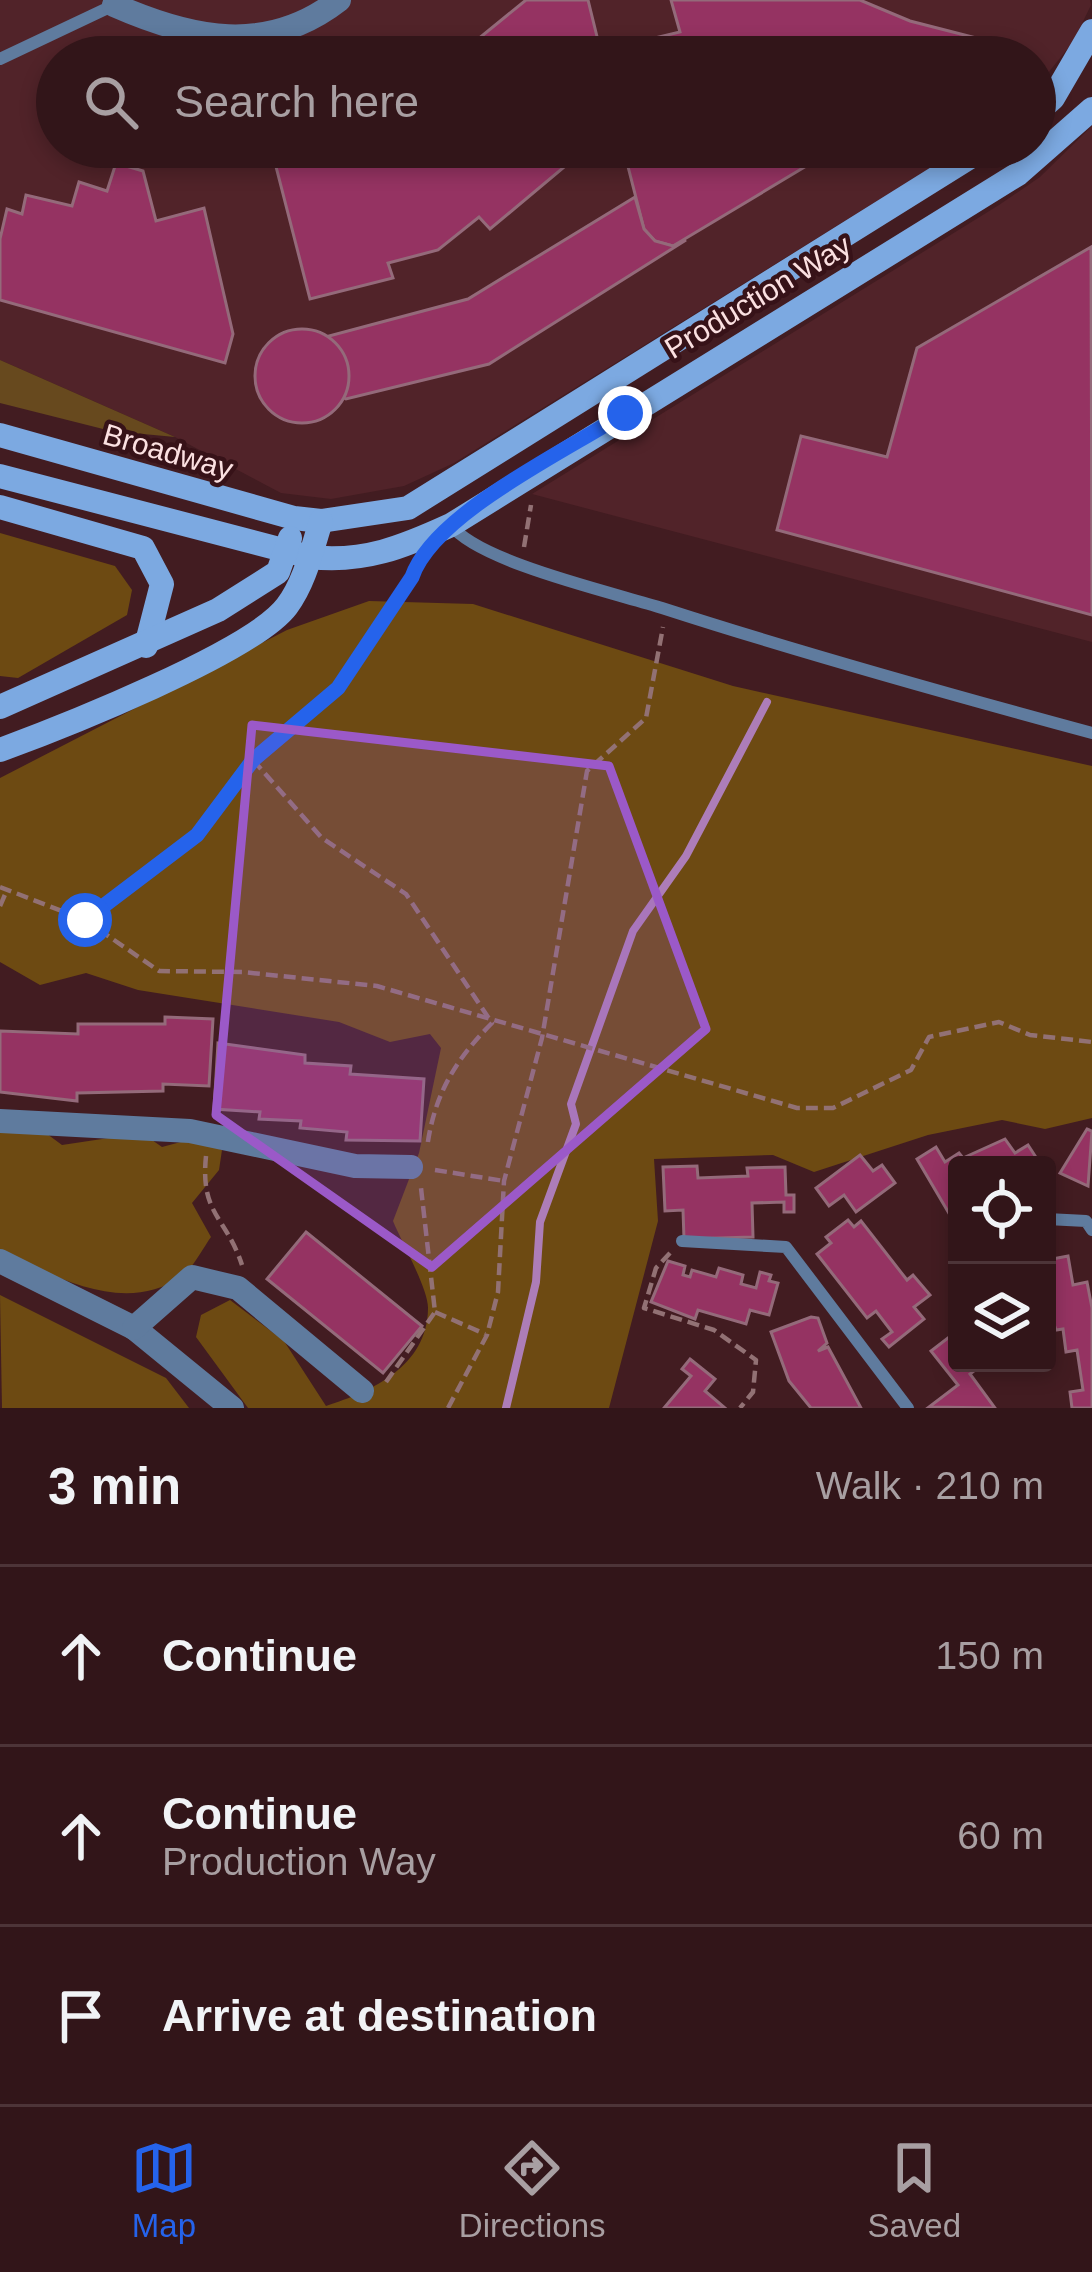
<!DOCTYPE html>
<html lang="en">
<head>
<meta charset="utf-8">
<style>
  :root { --surface:#321519; --page:#3a1e22; --text:#f1f3f6; --muted:#a89fa2; --line:#4d3438; --accent:#2563eb }
  body { margin:0; font-family:Helvetica,sans-serif; background:var(--page); color:var(--text) }
  .controls { position:absolute; right:36px; bottom:36px; display:grid; overflow:hidden; border-radius:12px; box-shadow:0 6px 18px #0003 }
  .controls button { width:108px; height:108px; display:grid; place-items:center; padding:0; border:0; border-bottom:3px solid var(--line); background:var(--surface); color:var(--text); font:60px sans-serif }
  .stop { position:absolute; width:36px; height:36px; margin:-27px; border:9px solid #2563eb; border-radius:50%; background:#fff }
  .stop.end { background:#2563eb; border-color:#fff; box-shadow:0 3px 12px #0008 }
  .list { margin:0; padding:0; list-style:none }
  h2 { display:flex; justify-content:space-between; align-items:center; height:156px; margin:0; padding:0 48px; font-size:51px }
  h2 small { font-size:39px; font-weight:400; color:var(--muted) }
  .list li { display:grid; grid-template-columns:78px 1fr auto; gap:36px; align-items:center; box-sizing:border-box; height:180px; padding:0 48px; border-top:3px solid var(--line) }
  .list b { display:block; font-size:45px; white-space:nowrap }
  .list p { margin:0; font-size:39px; white-space:nowrap; color:var(--muted) }
  .list em { font-size:39px; font-style:normal; color:var(--muted) }
  .icon { flex:none; width:66px; height:66px; fill:none; stroke:currentColor; stroke-width:2; stroke-linecap:round; stroke-linejoin:round }
  .map { position:relative; flex:none; width:1092px; height:1408px; overflow:hidden }
  .search { position:absolute; background:var(--surface); box-shadow:0 6px 18px #0003; left:36px; right:36px; top:36px; height:132px; display:flex; align-items:center; gap:30px; box-sizing:border-box; padding:0 42px; border-radius:66px; color:var(--muted); font-size:45px }
  .sheet { height:696px; background:var(--surface) }
  nav { display:flex; justify-content:space-around; align-items:center; box-sizing:border-box; height:168px; border-top:3px solid var(--line); background:var(--surface); font-size:33px; color:var(--muted) }
  nav a { display:grid; justify-items:center; gap:6px }
  nav .on { color:var(--accent) }
  .map>svg:first-child { display:block }
</style>
</head>
<body>
<div class="map">
<svg width="1092" height="1408" viewBox="0 0 1092 1408">
  <rect width="100%" height="100%" fill="#421c21"/>
  <!-- built -->
  <g fill="#512329">
    <polygon points="0,0 1090,0 1091,5 1073,42 1035,89 1035,57 57,57 57,147 964,147 454,463 404,486 331,499 281,493 175,437 0,360"/>
    <polygon points="1092,126 1092,642 532,494 999,205 1040,177"/>
  </g>
  <!-- green -->
  <polygon fill="#67491e" points="0,360 175,437 111,431 0,403"/>
  <!-- forest -->
  <g fill="#6d4a12">
    <polygon points="0,533 115,566 132,590 127,615 18,678 0,676"/>
    <path d="M369,601L473,604L733,686L1092,766V1118L1045,1129L1002,1120L928,1135L814,1172L773,1155L654,1159L658,1221L609,1408H248L196,1337L201,1315L230,1300L284,1341L326,1406C373,1391 427,1366 428,1309C429,1290 401,1241 393,1221L419,1153L441,1048L430,1034L390,1042L339,1022L138,990L86,973L40,985L0,962V778L287,630Z"/>
    <path d="M0,1113L20,1114L62,1145L142,1133L162,1147L192,1139L222,1150L219,1170L192,1203L211,1237C203,1248 193,1268 182,1276C123,1317 55,1275 0,1252Z"/>
    <polygon points="0,1295 166,1378 189,1408 2,1408"/>
  </g>
  <g fill="none" stroke-linecap="round" stroke-linejoin="round">
    <!-- stream -->
    <polyline stroke="#ad7db8" stroke-width="8" points="506,1408 536,1282 540,1222 576,1124 571,1104 633,931 686,856 767,702"/>
  </g>
  <!-- building -->
  <g fill="#953362" stroke="#946a7a" stroke-width="3">
    <polygon points="526,0 588,0 602,57 456,57"/>
    <polygon points="671,0 860,0 910,21 992,42 999,57 602,57 601,51 680,32"/>
    <polygon points="285,147 588,147 490,229 479,217 438,250 388,263 393,278 310,299 272,151"/>
    <polygon points="623,147 838,147 673,246 655,241 644,229"/>
    <polygon points="116,163 143,171 156,221 204,208 233,334 225,363 0,300 0,239 7,209 22,214 26,195 72,206 79,182 107,191"/>
    <polygon points="635,197 644,229 655,241 673,246 686,240 489,364 346,399 321,386 310,341 468,299"/>
    <polygon points="1091,247 1092,615 777,530 801,436 887,457 917,348"/>
    <circle cx="302" cy="376" r="47"/>
    <polygon points="165,1017 213,1019 209,1086 163,1084 163,1091 77,1093 77,1101 0,1092 0,1031 78,1034 78,1024 165,1024"/>
    <polygon points="218,1043 305,1055 305,1063 351,1066 350,1074 424,1079 420,1141 346,1140 347,1132 300,1128 301,1121 259,1119 260,1112 214,1109"/>
    <polygon points="1087,1129 1092,1131 1088,1186 1060,1173"/>
    <polygon points="1005,1139 1015,1153 1028,1145 1041,1165 957,1165 957,1210 950,1215 917,1159 936,1147 945,1162 959,1153 963,1158"/>
    <polygon points="860,1155 873,1171 882,1165 895,1183 856,1212 844,1195 829,1206 816,1188"/>
    <polygon points="697,1166 698,1178 748,1176 747,1168 785,1167 786,1195 794,1195 794,1212 784,1212 784,1202 752,1203 753,1237 684,1239 683,1210 665,1211 663,1167"/>
    <polygon points="848,1220 854,1227 861,1221 907,1280 913,1275 930,1295 914,1307 924,1319 889,1347 882,1339 892,1332 876,1311 867,1318 817,1254 831,1243 826,1237"/>
    <polygon points="306,1232 422,1326 383,1373 267,1279"/>
    <polygon points="1068,1256 1073,1285 1087,1282 1092,1308 1092,1408 1072,1408 1070,1392 1083,1390 1077,1350 1066,1352 1063,1329 1056,1330 1047,1303 1047,1260"/>
    <polygon points="668,1261 685,1266 683,1275 690,1277 692,1270 716,1277 719,1268 743,1275 741,1284 756,1288 760,1272 771,1275 769,1281 778,1283 769,1315 750,1310 746,1324 698,1310 695,1319 651,1302"/>
    <polygon points="811,1317 818,1318 827,1343 818,1351 828,1347 861,1408 811,1408 789,1381 771,1332"/>
    <polygon points="957,1331 957,1363 984,1363 970,1374 995,1408 929,1407 958,1385 931,1351"/>
    <polygon points="690,1359 715,1379 705,1391 725,1408 664,1408 691,1376 682,1369"/>
  </g>
  <g fill="none" stroke-linecap="round" stroke-linejoin="round">
    <!-- path -->
    <g stroke="#927174" stroke-width="4.5" stroke-dasharray="12 6" stroke-linecap="butt">
      <polyline points="524,547 531,505"/>
      <path d="M253,760L322,838L406,894L492,1023C455,1060 434,1095 427,1148"/>
      <polyline points="0,887 85,920 159,971 242,972 377,986 797,1108 833,1108 911,1070 929,1037 999,1022 1030,1035 1092,1042"/>
      <polyline points="0,906 7,890"/>
      <polyline points="85,920 197,835 253,760 338,688 417,565"/>
      <path d="M206,1156C200,1215 226,1216 242,1265"/>
      <polyline points="435,1170 504,1181"/>
      <polyline points="670,1253 656,1268 644,1308 714,1330 756,1360 753,1392 740,1408"/>
      <polyline points="435,1312 485,1334"/>
      <polyline points="386,1382 435,1312 421,1188"/>
      <polyline points="448,1408 487,1335 498,1292 504,1181 542,1038 587,771 646,718 663,627"/>
    </g>
    <!-- lane -->
    <g stroke="#5f7b9e" stroke-width="12">
      <polyline points="0,59 114,5"/>
      <path d="M451,525C478,562 615,593 662,608C804,654 948,694 1092,733"/>
      <polyline points="1047,1219 1086,1221 1092,1230"/>
      <polyline points="682,1241 786,1247 908,1408"/>
    </g>
    <!-- street -->
    <g stroke="#5f7b9e" stroke-width="24">
      <path d="M114,5C191,39 267,56 339,0"/>
      <polyline points="0,1121 190,1131 355,1166 411,1167"/>
      <polyline points="0,1261 134,1328 232,1408"/>
      <polyline points="134,1328 192,1277 238,1288 362,1391"/>
    </g>
    <!-- secondary -->
    <g stroke="#7ca9e1" stroke-width="24">
      <polyline points="1035,114 1053,98 1092,31"/>
      <polyline points="0,435 294,518 321,521 408,508 986,147"/>
      <path d="M0,476L310,557C364,563 403,547 451,525L1018,174L1092,109"/>
      <polyline points="0,507 143,548 162,584 146,646"/>
      <polyline points="0,707 218,610 278,572 290,538"/>
      <path d="M0,750C60,728 253,652 287,606C305,582 312,549 321,521"/>
    </g>
  </g>
  <g fill="none" stroke-linecap="round" stroke-linejoin="round">
    <!-- route -->
    <path stroke="#2563eb" stroke-width="15" d="M85,920L197,835L253,760L338,688L412,577C434,513 568,450 625,413"/>
  </g>
  <!-- marked area -->
  <path fill="#9b59c8" fill-opacity="0.2" stroke="#9b59c8" stroke-width="9" stroke-linejoin="round" d="M252,725L609,766L706,1029L432,1267L216,1115Z"/>
  <g text-anchor="middle" stroke-width="9" stroke-linejoin="round" paint-order="stroke">
    <!-- street labels -->
    <g font-size="30" fill="#fbe0e1" stroke="#371218">
      <text transform="translate(758 297) rotate(-31)" y="10">Production Way</text>
      <text transform="translate(168 452) rotate(16)" y="10">Broadway</text>
    </g>
  </g>
</svg>
<div class="controls">
<button><svg class="icon" aria-label="locate" viewBox="0 0 24 24"><circle cx="12" cy="12" r="6"/><path d="M12 2v4M12 18v4M2 12h4M18 12h4"/></svg></button>
<button><svg class="icon" aria-label="layers" viewBox="0 0 24 24"><path d="M12 4l9 5-9 5-9-5zM3 14l9 5 9-5"/></svg></button>
</div>
<div class="stop" style="left:85px;top:920px"></div>
<div class="stop end" style="left:625px;top:413px"></div>
<div class="search"><svg class="icon" aria-label="search" viewBox="0 0 24 24"><circle cx="10" cy="10" r="6"/><path d="M15 15l6 6"/></svg>Search here</div>
</div>
<section class="sheet">
<h2>3 min<small>Walk · 210 m</small></h2>
<ul class="list">
<li><svg class="icon" aria-label="ahead" viewBox="0 0 24 24"><path d="M12 20V5M6 11l6-6 6 6"/></svg><div><b>Continue</b></div><em>150 m</em></li>
<li><svg class="icon" aria-label="ahead" viewBox="0 0 24 24"><path d="M12 20V5M6 11l6-6 6 6"/></svg><div><b>Continue</b><p>Production Way</p></div><em>60 m</em></li>
<li><svg class="icon" aria-label="arrive" viewBox="0 0 24 24"><path d="M6 21V4h12l-3 4 3 4H6"/></svg><div><b>Arrive at destination</b></div></li>
</ul>
</section>
<nav>
<a class="on"><svg class="icon" aria-label="map" viewBox="0 0 24 24"><path d="M3 6l6-2 6 2 6-2v14l-6 2-6-2-6 2zM9 4v14M15 6v14"/></svg>Map</a>
<a><svg class="icon" aria-label="directions" viewBox="0 0 24 24"><path d="M12 3l9 9-9 9-9-9zM9 14v-3h6M13 9l2 2-2 2"/></svg>Directions</a>
<a><svg class="icon" aria-label="saved" viewBox="0 0 24 24"><path d="M7 4h10v16l-5-4-5 4z"/></svg>Saved</a>
</nav>
</body>
</html>
